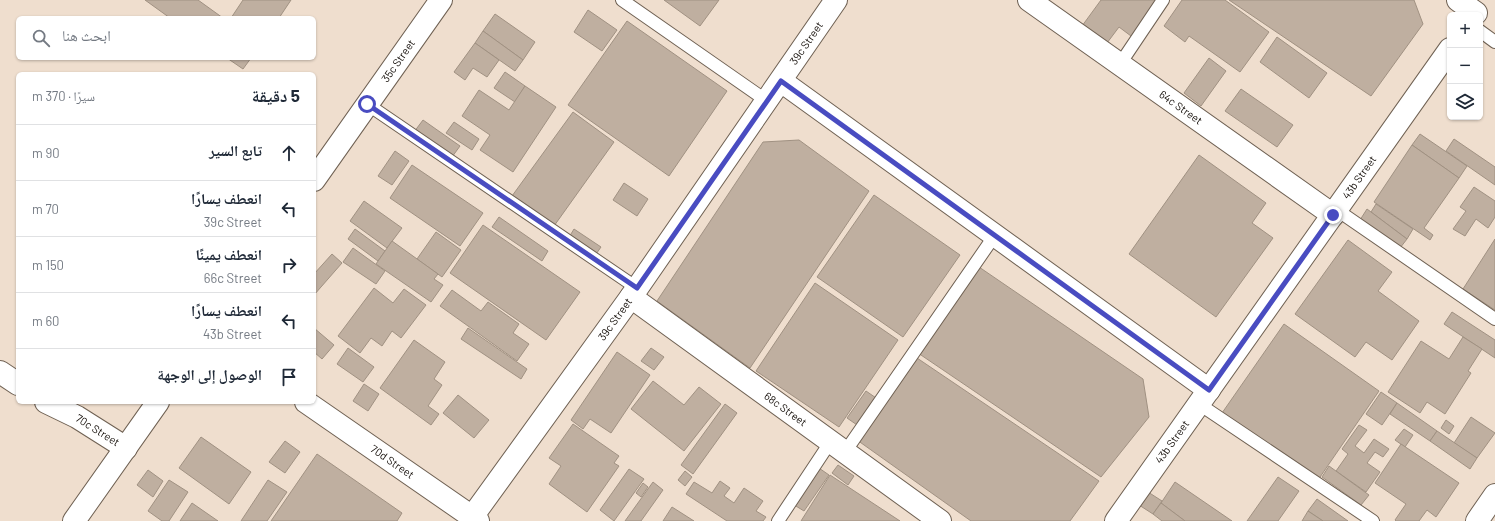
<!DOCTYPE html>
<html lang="ar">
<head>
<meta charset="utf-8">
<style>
  :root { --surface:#fff; --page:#f2f2f3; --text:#1f2937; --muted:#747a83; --line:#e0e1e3 }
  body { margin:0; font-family:Barlow,"Noto Naskh Arabic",sans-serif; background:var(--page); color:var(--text); direction:rtl }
  .controls { position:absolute; right:12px; top:12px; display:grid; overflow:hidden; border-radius:6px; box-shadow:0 1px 3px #0004 }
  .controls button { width:36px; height:36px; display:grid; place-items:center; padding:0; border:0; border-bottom:1px solid var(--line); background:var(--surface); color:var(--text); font:20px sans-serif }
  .stop { position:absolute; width:12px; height:12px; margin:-9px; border:3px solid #494cc1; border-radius:50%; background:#fff }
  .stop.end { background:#494cc1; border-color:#fff; box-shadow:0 1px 4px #0008 }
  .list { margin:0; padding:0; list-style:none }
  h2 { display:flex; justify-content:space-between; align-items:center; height:52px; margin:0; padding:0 16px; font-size:17px }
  h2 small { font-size:13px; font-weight:400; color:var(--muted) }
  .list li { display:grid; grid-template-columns:26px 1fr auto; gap:12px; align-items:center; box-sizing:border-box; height:56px; padding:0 16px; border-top:1px solid var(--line) }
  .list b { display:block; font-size:15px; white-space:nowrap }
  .list p { margin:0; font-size:13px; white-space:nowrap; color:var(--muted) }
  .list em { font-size:13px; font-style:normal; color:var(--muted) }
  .icon { flex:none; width:22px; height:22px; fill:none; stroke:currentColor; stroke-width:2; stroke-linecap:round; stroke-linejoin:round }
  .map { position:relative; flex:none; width:1495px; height:521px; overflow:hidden; direction:ltr }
  .search { position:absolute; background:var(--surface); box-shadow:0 1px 3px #0004; left:16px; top:16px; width:300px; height:44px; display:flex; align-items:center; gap:10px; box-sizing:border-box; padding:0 14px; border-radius:6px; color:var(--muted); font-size:15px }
  .panel { position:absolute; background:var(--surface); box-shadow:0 1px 3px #0004; left:16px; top:72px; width:300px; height:332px; border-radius:6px; direction:rtl }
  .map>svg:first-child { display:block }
</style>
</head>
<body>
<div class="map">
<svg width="1495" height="521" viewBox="0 0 1495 521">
  <rect width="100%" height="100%" fill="#efdece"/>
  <!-- building -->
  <g fill="#bfafa0" stroke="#a09182">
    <polygon points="145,0 198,0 223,18 170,18"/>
    <polygon points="243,0 291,0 279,18 231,18"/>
    <polygon points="664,0 719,0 700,26"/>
    <polygon points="1101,0 1155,0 1160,4 1135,39 1119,27 1107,43 1082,26"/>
    <polygon points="1182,0 1225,0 1269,32 1240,72 1189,36 1185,42 1164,26"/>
    <polygon points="1229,0 1414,0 1423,24 1371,96"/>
    <polygon points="588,10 617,30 602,51 574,32"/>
    <polygon points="495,14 535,42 523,60 483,31"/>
    <polygon points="627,21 727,91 669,176 568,105"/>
    <polygon points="483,31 523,60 515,71 475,43"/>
    <polygon points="1277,37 1327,73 1309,98 1260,62"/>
    <polygon points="475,43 499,60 487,77 473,68 465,80 454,72"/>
    <polygon points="227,58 251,58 243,69"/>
    <polygon points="1209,58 1226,71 1201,106 1184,93"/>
    <polygon points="505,72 525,86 515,102 494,88"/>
    <polygon points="525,86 556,107 513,172 480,150 490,135 462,116 479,90 509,110"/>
    <polygon points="1241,89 1293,125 1277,147 1225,111"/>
    <polygon points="573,112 614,142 554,226 512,196"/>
    <polygon points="423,120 460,146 452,157 414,132"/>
    <polygon points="454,122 479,139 472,150 446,133"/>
    <polygon points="1420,134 1467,166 1459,178 1412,145"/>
    <polygon points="1454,139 1495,167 1495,185 1446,151"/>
    <polygon points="799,140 869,191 750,368 657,301 763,142"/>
    <polygon points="1412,145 1459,178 1424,228 1433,235 1430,240 1374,202"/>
    <polygon points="395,151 409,161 392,185 378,176"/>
    <polygon points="1199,155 1266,203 1252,223 1273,238 1216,317 1129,254"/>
    <polygon points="412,165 483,213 460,246 390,198"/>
    <polygon points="624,183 648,199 637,216 613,200"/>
    <polygon points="1474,187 1495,201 1495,217 1488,228 1476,219 1465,236 1453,229 1466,211 1460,207"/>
    <polygon points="874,195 960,255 903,337 817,277"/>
    <polygon points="364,201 402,228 387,248 350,221"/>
    <polygon points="1376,204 1413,229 1407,239 1371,212"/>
    <polygon points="1367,209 1407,239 1400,248 1360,220"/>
    <polygon points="499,217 548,251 542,261 492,227"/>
    <polygon points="483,225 580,292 546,340 450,273"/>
    <polygon points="355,229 385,251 378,261 348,239"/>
    <polygon points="574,229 601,247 594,257 568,239"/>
    <polygon points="436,232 461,250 442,277 417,259"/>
    <polygon points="1495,239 1495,310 1463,289"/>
    <polygon points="1348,240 1392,272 1378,291 1419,321 1392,360 1366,342 1355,357 1295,314"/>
    <polygon points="392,241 438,274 434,279 443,285 431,302 376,264"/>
    <polygon points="353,248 385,271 376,284 343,262"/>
    <polygon points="332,254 342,263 314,295 314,274"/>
    <polygon points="979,267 1143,379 1149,417 1101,477 918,353"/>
    <polygon points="815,283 898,340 839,427 756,371"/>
    <polygon points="374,288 393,303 404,289 426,305 401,338 392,331 382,346 371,338 360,353 338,336"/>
    <polygon points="452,290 481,311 488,302 519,324 513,333 529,344 517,361 440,306"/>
    <polygon points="1452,312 1495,340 1495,358 1444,324"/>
    <polygon points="1284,324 1379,391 1318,480 1222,413"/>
    <polygon points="314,328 334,345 322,359 314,352"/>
    <polygon points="468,328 527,369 521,379 461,339"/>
    <polygon points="1463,337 1482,349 1468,371 1471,373 1445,414 1427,402 1420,413 1388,392 1421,341 1449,359"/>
    <polygon points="414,340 445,362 434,379 442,385 428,406 439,414 431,425 380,388"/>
    <polygon points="348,348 374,367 363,382 337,364"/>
    <polygon points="651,348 664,357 654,370 641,361"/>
    <polygon points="617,352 650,375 611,433 590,419 583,429 571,420"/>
    <polygon points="917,358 1099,481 1070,521 971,521 857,440"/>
    <polygon points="653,381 684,405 699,387 721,404 684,451 631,409"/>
    <polygon points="364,384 379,394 368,411 353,401"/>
    <polygon points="866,391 879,400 860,427 847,418"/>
    <polygon points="1381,392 1397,403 1382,425 1366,414"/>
    <polygon points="458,395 489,420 474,438 443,413"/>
    <polygon points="1397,403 1437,431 1430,441 1390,414"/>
    <polygon points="725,404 737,413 693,474 681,465"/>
    <polygon points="1471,417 1495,433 1477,458 1454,443"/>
    <polygon points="1446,420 1454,426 1449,434 1441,428"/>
    <polygon points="573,424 619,456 614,463 619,466 587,512 549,484 561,466 549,458"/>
    <polygon points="1359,425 1367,430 1355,446 1364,453 1374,439 1389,449 1383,457 1375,452 1367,463 1380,472 1366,492 1336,471 1348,454 1342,449"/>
    <polygon points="1404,429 1413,435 1405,447 1395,440"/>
    <polygon points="1437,431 1477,458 1470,469 1430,441"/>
    <polygon points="201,437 251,472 229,504 179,468"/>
    <polygon points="285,441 300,452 285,473 269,462"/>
    <polygon points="1401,444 1459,483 1436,517 1427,510 1419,521 1396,521 1395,520 1406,504 1375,483"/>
    <polygon points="317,454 402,513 397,521 271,521"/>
    <polygon points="838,465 854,476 848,485 832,473"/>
    <polygon points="816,466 829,475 804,511 791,503"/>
    <polygon points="1329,466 1369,495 1361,505 1322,477"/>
    <polygon points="629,469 644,479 614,521 600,510"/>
    <polygon points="148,470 163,481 153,497 137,485"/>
    <polygon points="685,471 692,477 685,486 678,480"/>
    <polygon points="830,475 900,521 801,521"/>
    <polygon points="1278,477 1299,491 1278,521 1247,521"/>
    <polygon points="169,480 188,492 169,521 162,521 148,511"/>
    <polygon points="268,480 287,492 267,521 241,521"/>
    <polygon points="720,481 730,488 724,496 734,503 744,488 763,501 756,511 766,517 763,521 727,521 686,494 694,482 712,493"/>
    <polygon points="653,482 663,490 641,521 625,521"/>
    <polygon points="1175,482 1232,521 1185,521 1161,503"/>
    <polygon points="643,483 648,487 641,497 636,493"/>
    <polygon points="1148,492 1162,501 1153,514 1139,505"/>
    <polygon points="1317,499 1348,521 1323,521 1308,511"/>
    <polygon points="192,503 218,521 180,521"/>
    <polygon points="1161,503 1185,521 1162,521 1153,514"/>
    <polygon points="672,507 694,521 663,521"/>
    <polygon points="1308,511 1323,521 1302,521"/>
  </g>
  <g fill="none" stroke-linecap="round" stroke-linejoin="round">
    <defs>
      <g id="service">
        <polyline points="622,0 767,101"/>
        <polyline points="1480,31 1495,42"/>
        <polyline points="1120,64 1163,0"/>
        <polyline points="367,104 637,288"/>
        <polyline points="1337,210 1495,319"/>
        <polyline points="1199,404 1373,521"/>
        <polyline points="845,452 995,235"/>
        <polyline points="778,521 831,441"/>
      </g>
      <g id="minor">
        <path id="s1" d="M1029,0L1333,215"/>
        <polyline points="1458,0 1476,13"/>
        <polyline points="781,81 1209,390"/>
        <path id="s2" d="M314,180L441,0"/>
        <path id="s3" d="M631,297L940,521"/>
        <polyline points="0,372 18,384"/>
        <path id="s4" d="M46,402L77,417L126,448"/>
        <path id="s5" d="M306,402L478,521"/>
        <path id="s6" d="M472,517L631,297L836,0"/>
        <polyline points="74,521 158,402"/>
        <path id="s7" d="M1116,521L1450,49"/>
        <polyline points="1477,521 1495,495"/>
      </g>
    </defs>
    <!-- service casing -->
    <use href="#service" stroke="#6f6153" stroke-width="14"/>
    <!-- minor casing -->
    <use href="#minor" stroke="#6f6153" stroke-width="24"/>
    <!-- service -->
    <use href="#service" stroke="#fff" stroke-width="12"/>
    <!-- minor -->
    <use href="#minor" stroke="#fff" stroke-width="22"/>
  </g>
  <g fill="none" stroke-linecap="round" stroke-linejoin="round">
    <!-- route -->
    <polyline stroke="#494cc1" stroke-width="5" points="367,104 637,288 781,81 1209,390 1333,215"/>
  </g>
  <g text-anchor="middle" stroke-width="4" stroke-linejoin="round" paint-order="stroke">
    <!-- street labels -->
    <g font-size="11" fill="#140e09" stroke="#fff">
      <text dy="4" stroke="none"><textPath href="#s6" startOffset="580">39c Street</textPath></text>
      <text dy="4" stroke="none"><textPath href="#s2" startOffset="146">35c Street</textPath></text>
      <text dy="4" stroke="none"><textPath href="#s1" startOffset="186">64c Street</textPath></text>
      <text dy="4" stroke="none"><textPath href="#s7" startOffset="421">43b Street</textPath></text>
      <text dy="4" stroke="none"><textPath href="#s6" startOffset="244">39c Street</textPath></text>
      <text dy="4" stroke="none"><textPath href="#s3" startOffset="191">68c Street</textPath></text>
      <text dy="4" stroke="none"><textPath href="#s4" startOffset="59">70c Street</textPath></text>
      <text dy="4" stroke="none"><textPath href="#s7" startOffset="97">43b Street</textPath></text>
      <text dy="4" stroke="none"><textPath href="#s5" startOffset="105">70d Street</textPath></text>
    </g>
  </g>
</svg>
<div class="controls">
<button>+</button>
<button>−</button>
<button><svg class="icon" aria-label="layers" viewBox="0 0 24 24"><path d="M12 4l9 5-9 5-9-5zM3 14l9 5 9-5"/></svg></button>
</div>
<div class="stop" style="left:367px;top:104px"></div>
<div class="stop end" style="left:1333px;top:215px"></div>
<div class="search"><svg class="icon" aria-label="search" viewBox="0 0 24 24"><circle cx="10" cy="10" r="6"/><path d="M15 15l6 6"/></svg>ابحث هنا</div>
<section class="panel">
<h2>5 دقيقة<small>سيرًا · 370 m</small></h2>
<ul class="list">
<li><svg class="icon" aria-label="ahead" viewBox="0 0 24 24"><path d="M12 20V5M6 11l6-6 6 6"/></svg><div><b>تابع السير</b></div><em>90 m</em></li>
<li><svg class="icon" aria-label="left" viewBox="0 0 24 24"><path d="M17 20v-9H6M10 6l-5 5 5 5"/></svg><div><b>انعطف يسارًا</b><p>39c Street</p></div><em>70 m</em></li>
<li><svg class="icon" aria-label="right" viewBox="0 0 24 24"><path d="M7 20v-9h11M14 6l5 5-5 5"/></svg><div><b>انعطف يمينًا</b><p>66c Street</p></div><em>150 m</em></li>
<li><svg class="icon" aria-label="left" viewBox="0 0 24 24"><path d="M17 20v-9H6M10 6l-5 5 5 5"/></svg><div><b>انعطف يسارًا</b><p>43b Street</p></div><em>60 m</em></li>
<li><svg class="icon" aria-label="arrive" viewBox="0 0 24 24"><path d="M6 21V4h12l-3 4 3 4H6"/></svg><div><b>الوصول إلى الوجهة</b></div></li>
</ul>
</section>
</div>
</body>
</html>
